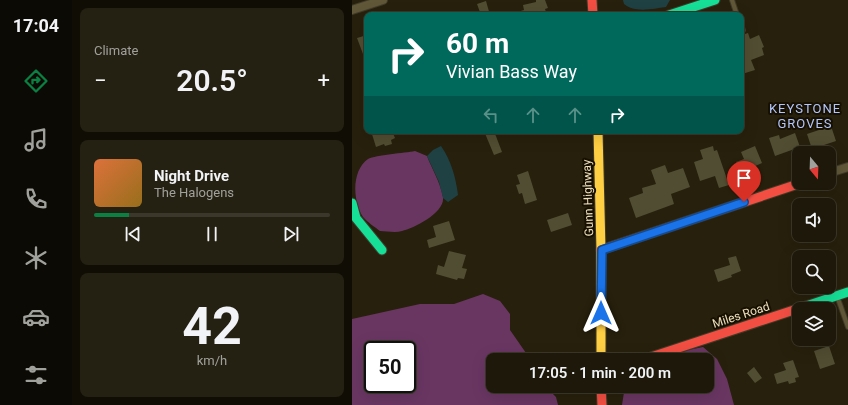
<!DOCTYPE html>
<html lang="en">
<head>
<meta charset="utf-8">
<style>
  body { margin:0; font-family:Roboto,sans-serif; background:#252112; color:#f1f3f6; height:100vh; display:flex; flex-direction:column; font-size:15px; white-space:nowrap }
  * { box-sizing:border-box; margin:0 }
  p { font-size:13px; color:#a0a09c }
  .icon { flex:none; width:22px; height:22px; fill:none; stroke:currentColor; stroke-width:2; stroke-linecap:round; stroke-linejoin:round }
  .map { position:relative; flex:1; overflow:hidden }
  .panel { display:flex; flex-direction:column; gap:8px; padding:8px; background:#100d05; width:280px }
  .panel>* { flex:none }
  .top-card { position:absolute; left:12px; top:12px; width:380px; height:122px; border-radius:8px; box-shadow:0 4px 16px #0002,0 0 0 1px #3b372a; background:#00695c; color:#fff; overflow:hidden }
  .needle { width:26px; rotate:161deg }
  .controls { position:absolute; left:440px; top:146px; display:grid; gap:8px }
  .controls a { display:grid; place-items:center; width:44px; height:44px; border-radius:8px; background:#1d1809; box-shadow:0 4px 16px #0002,0 0 0 1px #3b372a; font-size:20px }
  .speed { position:absolute; left:12px; top:341px; display:flex; gap:8px; font-size:20px; font-weight:700; text-align:center }
  .speed>* { display:grid; place-content:center; width:52px; height:52px; border-radius:50%; background:#1d1809; box-shadow:0 4px 16px #0002,0 0 0 1px #3b372a; line-height:1 }
  .speed .limit { border:2px solid #111; border-radius:6px; background:#fff; color:#111 }
  .pin { position:absolute; display:grid; place-items:center; width:34px; height:34px; color:#fff; margin:-41px -17px; border-radius:50% 50% 50% 0; rotate:-45deg; box-shadow:0 0 4px #0007 }
  .pin .icon { rotate:45deg }
  .me { position:absolute; width:44px; margin:-22px; rotate:0deg; stroke-linejoin:round; filter:drop-shadow(0 0 3px #0008) }
  .turn { display:flex; align-items:center; gap:14px; height:84px; padding:0 16px; font-size:18px }
  .turn .icon { width:52px; height:52px; stroke-width:2.5 }
  .turn b { display:block; font-size:28px; line-height:34px }
  .lanes { display:flex; align-items:center; height:38px; padding:0 16px; background:#0003; justify-content:center; gap:20px; direction:ltr }
  .lanes .off { opacity:.35 }
  .big { font-size:30px; font-weight:600; line-height:1.1 }
  .panel .card { flex:1; display:flex; flex-direction:column; justify-content:center; gap:6px; min-width:0; padding:0 14px; border-radius:8px; background:#252112 }
  .panel .dial { align-items:center; gap:0 }
  .dial b { font-size:52px; line-height:1 }
  .song { display:flex; align-items:center; gap:12px }
  .cover { width:48px; height:48px; border-radius:6px; background:linear-gradient(135deg,hsl(20 70% 55%),hsl(40 70% 35%)) }
  .played { height:4px; border-radius:2px; background:linear-gradient(90deg,#0b8043 15%,#3b372a 15%) }
  .keys { display:flex; justify-content:space-around; direction:ltr }
  .heat { display:flex; justify-content:space-between; align-items:center; font-size:22px; direction:ltr }
  .trip { position:absolute; left:134px; top:353px; width:228px; height:40px; border-radius:8px; background:#1d1809; box-shadow:0 4px 16px #0002,0 0 0 1px #3b372a; font-weight:600; line-height:40px; text-align:center }
  main { display:flex; flex:1; min-height:0 }
  .menu { display:flex; flex-direction:column; width:72px; justify-content:space-around; align-items:center; background:#0c0a04; color:#a0a09c }
  .menu .icon { width:28px; height:28px }
  .menu .on { color:#0b8043 }
  .menu b { font-size:18px; color:#f1f3f6 }
  .map>svg:first-child { display:block }
</style>
</head>
<body>
<main>
<nav class="menu">
<b>17:04</b>
<svg class="icon on" aria-label="directions" viewBox="0 0 24 24"><path d="M12 3l9 9-9 9-9-9zM9 14v-3h6M13 9l2 2-2 2"/></svg>
<svg class="icon" aria-label="music" viewBox="0 0 24 24"><path d="M9 18V5l10-2v13"/><circle cx="6" cy="18" r="3"/><circle cx="16" cy="16" r="3"/></svg>
<svg class="icon" aria-label="phone" viewBox="0 0 24 24"><path d="M5 4h4l2 5-3 2q2 4 5 5l2-3 5 2v4C11 20 4 13 5 4z"/></svg>
<svg class="icon" aria-label="climate" viewBox="0 0 24 24"><path d="M12 3v18M4 7l16 10M4 17L20 7"/></svg>
<svg class="icon" aria-label="car" viewBox="0 0 24 24"><path d="M5 17H2v-5l4-1 3-4h7l3 4 3 1v5h-3M9 17h6M6 11h13"/><circle cx="7" cy="17" r="2"/><circle cx="17" cy="17" r="2"/></svg>
<svg class="icon" aria-label="filters" viewBox="0 0 24 24"><path d="M4 7h16M4 17h16"/><circle cx="9" cy="7" r="2"/><circle cx="15" cy="17" r="2"/></svg>
</nav>
<section class="panel">
<div class="card"><p>Climate</p>
<div class="heat"><a>−</a><b class="big">20.5°</b><a>+</a></div>
</div>
<div class="card">
<div class="song"><i class="cover"></i><div><b>Night Drive</b><p>The Halogens</p></div></div>
<div class="played"></div>
<div class="keys"><svg class="icon" aria-label="previous" viewBox="0 0 24 24"><path d="M18 5L8 12l10 7zM5 5v14"/></svg><svg class="icon" aria-label="pause" viewBox="0 0 24 24"><path d="M8 5v14M16 5v14"/></svg><svg class="icon" aria-label="next" viewBox="0 0 24 24"><path d="M6 5l10 7-10 7zM19 5v14"/></svg></div>
</div>
<div class="card dial"><b>42</b><p>km/h</p></div>
</section>
<div class="map">
<svg width="496" height="405" viewBox="0 0 496 405">
  <rect width="100%" height="100%" fill="#27200c"/>
  <path fill="#693662" fill-rule="evenodd" d="M63,151L75,156C80,169 88,182 91,197C93,213 62,228 50,231C43,233 35,231 28,231C23,227 15,222 11,217C0,200 0,170 16,159C24,155 53,153 63,151Z
    M131,294L148,301L158,314V330L174,353L177,360H141V386H193L204,397L206,405H0V319L68,304H102ZM21,350H55V384H21Z
    M351,347L365,359L375,379L382,405H270L273,386H355V360H311L331,351Z"/>
  <path fill="#1f4144" d="M271,0H318L314,7C300,9 283,13 272,4Z
    M89,146C99,160 104,178 106,195L96,202L91,198L87,182L75,156L81,150Z"/>
  <path fill="#504d32" d="M184,0H193L196,8L193,9L195,15H162V13L172,10L171,5L184,2Z
    M134,1L138,15H129L125,4Z
    M396,33L398,39L407,35L412,47L410,48L412,55L399,60L403,70L390,74L389,70V43L393,42L390,35Z
    M15,35V62H14L5,38Z
    M479,126L484,141L460,149L455,134Z
    M19,131H40L43,138L39,140L40,144L33,146L32,144L24,147Z
    M132,131H142L150,152L142,155Z
    M443,133L448,147L423,156L417,138L427,135L428,139Z
    M361,146L362,151L365,150L377,185L367,188L363,176L348,181L342,162L351,159L348,150Z
    M403,146L410,163L388,173L384,162L392,159L389,152Z
    M313,165L316,173L331,168L338,187L319,194L322,204L284,218L277,198L291,193L290,188L304,184L299,170Z
    M176,171L185,200L173,204L170,193L167,194L164,185L168,184L165,175Z
    M216,213L220,225L199,232L195,220Z
    M97,221L103,240L77,248L75,240L84,237L81,226Z
    M97,251L114,255L110,268L115,269L112,279L106,278L105,280L84,274L86,265L92,267Z
    M384,256L389,271L379,275L380,277L366,282L362,270L378,265L376,258Z
    M477,346L483,364L468,369L462,351Z
    M441,360L447,377L443,378L444,382L437,384L436,381L425,384L422,374L434,370L431,363Z
    M402,367L410,378L403,383L395,373Z"/>
  <g fill="none" stroke-linecap="round" stroke-linejoin="round">
    <defs>
      <path id="lane" d="M380,0L385,15
        M389,25L391,30
        M485,296L496,327"/>
      <path id="street" d="M0,10L31,0
        M477,173L496,167"/>
      <path id="fast" d="M317,15L363,0
        M0,203L4,218L30,250
        M448,308L496,292"/>
      <path id="slow" d="M246,131L249,250V360"/>
      <path id="jam" d="M240,0L241,15
        M249,250L449,183
        M290,360L448,308
        M249,386L250,405"/>
    </defs>
    <use href="#lane" stroke="#403a29" stroke-width="6"/>
    <use href="#street" stroke="#403a29" stroke-width="10"/>
    <use href="#fast" stroke="#403a29" stroke-width="11"/>
    <use href="#slow" stroke="#403a29" stroke-width="11"/>
    <use href="#jam" stroke="#403a29" stroke-width="11"/>
    <use href="#lane" stroke="#605738" stroke-width="4"/>
    <use href="#street" stroke="#605738" stroke-width="8"/>
    <use href="#fast" stroke="#16e098" stroke-width="9"/>
    <use href="#slow" stroke="#ffcf43" stroke-width="9"/>
    <use href="#jam" stroke="#f24e42" stroke-width="9"/>
  </g>
  <g fill="none" stroke-linecap="round" stroke-linejoin="round">
    <defs>
      <path id="route" d="M249,313L250,250L392,202"/>
    </defs>
    <use href="#route" stroke="#114b97" stroke-width="10"/>
    <use href="#route" stroke="#1a73e8" stroke-width="7"/>
  </g>
  <g text-anchor="middle" stroke-width="4" stroke-linejoin="round" paint-order="stroke">
    <g font-size="12" fill="#eee0bd" stroke="#171000">
      <text transform="translate(236 198) rotate(-92)" y="4">Gunn Highway</text>
      <text transform="translate(389 315) rotate(-18)" y="4">Miles Road</text>
    </g>
    <g font-size="13" letter-spacing="1" fill="#b2c6fc" stroke="#171000">
      <text x="453" y="113">KEYSTONE<tspan x="453" dy="15">GROVES</tspan></text>
    </g>
  </g>
</svg>
<div class="controls">
<a><svg class="needle" viewBox="-14 -14 28 28"><path d="M0-13l5 13h-10z" fill="#e53935"/><path d="M0 13l5-13h-10z" fill="#a0a09c"/></svg></a>
<a><svg class="icon" aria-label="sound" viewBox="0 0 24 24"><path d="M4 9h4l5-4v14l-5-4H4zM17 9q2 3 0 6"/></svg></a>
<a><svg class="icon" aria-label="search" viewBox="0 0 24 24"><circle cx="10" cy="10" r="6"/><path d="M15 15l6 6"/></svg></a>
<a><svg class="icon" aria-label="layers" viewBox="0 0 24 24"><path d="M12 4l9 5-9 5-9-5zM3 14l9 5 9-5"/></svg></a>
</div>
<div class="speed"><div class="limit">50</div></div>
<div class="pin" style="left:392px;top:202px;background:#d93025"><svg class="icon" aria-label="arrive" viewBox="0 0 24 24"><path d="M6 21V4h12l-3 4 3 4H6"/></svg></div>
<svg class="me" style="left:249px;top:313px" viewBox="-20 -20 40 40"><path d="M0-17L14 15 0 8-14 15z" fill="#1a73e8" stroke="#fff" stroke-width="4"/></svg>
<div class="trip">17:05 · 1 min · 200 m</div>
<div class="top-card">
<div class="turn"><svg class="icon" aria-label="right" viewBox="0 0 24 24"><path d="M7 20v-9h11M14 6l5 5-5 5"/></svg><div><b>60 m</b>Vivian Bass Way</div></div>
<div class="lanes"><svg class="icon off" aria-label="left" viewBox="0 0 24 24"><path d="M17 20v-9H6M10 6l-5 5 5 5"/></svg><svg class="icon off" aria-label="ahead" viewBox="0 0 24 24"><path d="M12 20V5M6 11l6-6 6 6"/></svg><svg class="icon off" aria-label="ahead" viewBox="0 0 24 24"><path d="M12 20V5M6 11l6-6 6 6"/></svg><svg class="icon" aria-label="right" viewBox="0 0 24 24"><path d="M7 20v-9h11M14 6l5 5-5 5"/></svg></div>
</div>
</div>
</main>
</body>
</html>
